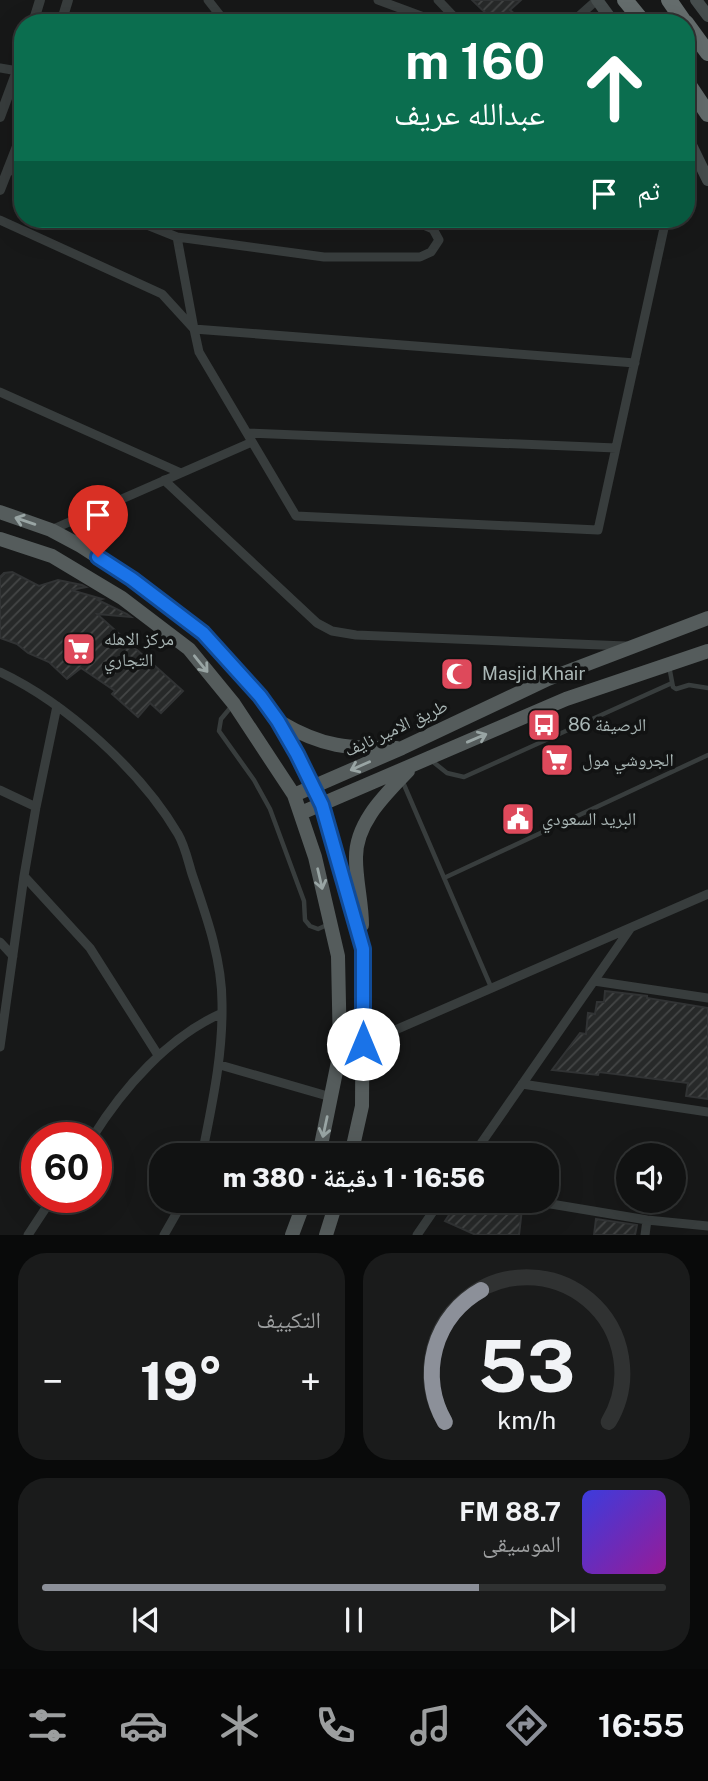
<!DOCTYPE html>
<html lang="ar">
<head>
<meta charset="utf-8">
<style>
  body { margin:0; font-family:"Public Sans","Noto Naskh Arabic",sans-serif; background:#1a1b1b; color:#f1f3f6; direction:rtl; height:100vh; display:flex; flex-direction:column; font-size:26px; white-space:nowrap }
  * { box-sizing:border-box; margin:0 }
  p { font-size:23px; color:#9c9e9f }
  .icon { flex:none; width:38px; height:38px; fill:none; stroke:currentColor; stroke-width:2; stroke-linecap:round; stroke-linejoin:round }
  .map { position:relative; height:1235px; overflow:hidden; direction:ltr }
  .drawer { display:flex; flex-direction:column; gap:18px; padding:18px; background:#090a0a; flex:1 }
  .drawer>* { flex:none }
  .guide { position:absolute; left:14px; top:14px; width:681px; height:214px; border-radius:28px; box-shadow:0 7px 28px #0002,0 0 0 2px #303232; direction:rtl; background:#0b6e4f; color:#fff; overflow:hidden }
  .controls { position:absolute; left:616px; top:1143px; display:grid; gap:14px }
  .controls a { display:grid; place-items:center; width:70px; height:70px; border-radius:50%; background:#111212; box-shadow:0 7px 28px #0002,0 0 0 2px #303232; font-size:35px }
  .speed { position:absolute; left:21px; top:1122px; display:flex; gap:14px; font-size:35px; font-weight:700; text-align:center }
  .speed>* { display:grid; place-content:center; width:91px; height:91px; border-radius:50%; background:#111212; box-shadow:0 7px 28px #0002,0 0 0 2px #303232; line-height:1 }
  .speed .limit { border:10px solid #d22; background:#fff; color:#111 }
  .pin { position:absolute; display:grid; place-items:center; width:60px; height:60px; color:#fff; margin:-72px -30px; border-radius:50% 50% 50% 0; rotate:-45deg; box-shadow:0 0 7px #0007 }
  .pin .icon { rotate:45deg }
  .me { position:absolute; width:77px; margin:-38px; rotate:0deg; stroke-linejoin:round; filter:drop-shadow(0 0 5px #0008) }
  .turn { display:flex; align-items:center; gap:24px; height:147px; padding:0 35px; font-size:32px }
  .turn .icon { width:91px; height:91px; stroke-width:2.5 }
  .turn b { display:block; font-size:49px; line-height:60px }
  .then { display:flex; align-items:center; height:66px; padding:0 35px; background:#0003; gap:14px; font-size:26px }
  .big { font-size:52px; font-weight:800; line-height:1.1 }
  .drawer .tile { flex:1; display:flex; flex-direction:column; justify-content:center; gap:10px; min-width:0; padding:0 24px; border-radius:28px; background:#1a1b1b }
  .drawer .dial { align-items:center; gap:0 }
  .dial svg { height:182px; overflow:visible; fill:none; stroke:#303232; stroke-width:7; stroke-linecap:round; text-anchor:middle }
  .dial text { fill:#f1f3f6; stroke:none }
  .song { display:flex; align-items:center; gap:21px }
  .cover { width:84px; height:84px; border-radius:10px; background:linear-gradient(135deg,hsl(240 70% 55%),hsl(300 70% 35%)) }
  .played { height:7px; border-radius:4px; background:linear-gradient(90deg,#8c9099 70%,#303232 70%) }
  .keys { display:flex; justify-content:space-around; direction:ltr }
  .heat { display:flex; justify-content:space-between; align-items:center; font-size:38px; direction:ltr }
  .drawer .tiles { flex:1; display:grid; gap:18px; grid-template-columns:1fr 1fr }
  .tile:last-child { grid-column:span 2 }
  .trip { position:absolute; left:149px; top:1143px; width:410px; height:70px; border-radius:28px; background:#111212; box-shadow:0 7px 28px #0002,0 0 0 2px #303232; font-weight:800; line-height:70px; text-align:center; direction:rtl }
  .menu { display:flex; height:112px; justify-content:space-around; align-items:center; background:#070707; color:#9c9e9f }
  .menu .icon { width:49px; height:49px }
  .menu .selected { color:#8c9099 }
  .menu b { font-size:32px; color:#f1f3f6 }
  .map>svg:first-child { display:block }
</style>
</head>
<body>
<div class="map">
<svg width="708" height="1235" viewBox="0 0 708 1235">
  <defs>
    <pattern id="building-hatch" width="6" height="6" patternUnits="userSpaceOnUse" patternTransform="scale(1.75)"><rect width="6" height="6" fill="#272929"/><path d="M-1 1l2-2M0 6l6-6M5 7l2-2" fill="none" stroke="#444646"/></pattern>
  </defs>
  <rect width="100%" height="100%" fill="#171818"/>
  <path fill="url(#building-hatch)" stroke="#313334" stroke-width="2" d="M472,0H521L510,10L526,23H496Z
    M12,572L39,586L58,580L82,585L86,587L71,590L102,599L98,600L127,614L131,617L97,614L183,691L161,713L150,703L138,717L112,694L115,691L81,668L67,679L49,662L28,653L17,644L0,638V577L4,573Z
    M605,991L647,996V998L708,1008V1099L686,1096L688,1083L599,1072L598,1075L552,1070L580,1033L586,1034L588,1013L595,1014L597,1002H604Z
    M459,1200H484L522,1209L519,1235H476L445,1221Z
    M596,1219L637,1225L635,1235H594Z"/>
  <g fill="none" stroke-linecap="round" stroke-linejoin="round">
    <path stroke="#383d3d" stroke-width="4.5" d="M669,666L673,687L676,689L689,685L708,688
      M231,707L221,719L219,731L254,780L270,809L304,901L305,920L310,926L318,929L327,925
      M432,761L447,773L464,777L672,683
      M402,780L491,987
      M444,878L708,755"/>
    <path stroke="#383d3d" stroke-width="9" d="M208,0L226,23
      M378,0L440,23
      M438,0L460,23
      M571,23L597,0
      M0,68L18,71
      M8,169L23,175
      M132,219L177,237L324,257H420L431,252L439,240L433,229L410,219
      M0,220L162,294L194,329L199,352L296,516L598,530L666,219
      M177,237L194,329L635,363
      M0,392L181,473
      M247,433L616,448
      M164,480L317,623L332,631L356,635L626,646
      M51,530L252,442
      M0,672C66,703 141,771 178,834C185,846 188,861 192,874C206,915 222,959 222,1003C223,1056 212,1104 202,1155
      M57,706L36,807L24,876L90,948L158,1055
      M0,790L36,807
      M0,942L13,956
      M594,981L708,998
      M363,1044L708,894
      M0,1047L24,876
      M220,1065L331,1097
      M522,1084L708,1112
      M92,1138C123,1088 168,1037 222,1013
      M473,1155L630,929
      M527,1200L647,1220L708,1226
      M28,1235L53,1197
      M164,1235L184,1200
      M417,1235L441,1200
      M645,1235L647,1220"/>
    <path stroke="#383d3d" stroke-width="10" d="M33,23L40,0
      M61,23L68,0
      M0,117L23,55
      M0,190L23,131"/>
    <path stroke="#464d4d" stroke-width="12" d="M597,0L614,23
      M696,0L708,16
      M686,135L708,180"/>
    <path stroke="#555c5c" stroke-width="14" d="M0,512L51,530L81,546L132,579L203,633L260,696L278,721L297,754L322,805L363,949L362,1106L351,1155
      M0,539L52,556L122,598L189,649L234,704L294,795L315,857L338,956L340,1052L319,1155
      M280,722C324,748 347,748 397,748
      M294,795L402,748L548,679L708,618
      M301,813L566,699L708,651
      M362,925C362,903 356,881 356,859C355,823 385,795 408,771
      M292,1235L305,1200
      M326,1235L337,1200"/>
    <path stroke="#656d6d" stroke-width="16" d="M625,0L644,23
      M669,0L685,23
      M686,23L708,53
      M686,81L708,114"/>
  </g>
  <defs><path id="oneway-shaft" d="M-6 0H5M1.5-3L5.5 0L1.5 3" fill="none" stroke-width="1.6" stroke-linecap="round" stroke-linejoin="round" transform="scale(1.75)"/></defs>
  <g stroke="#99a5a4">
    <use href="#oneway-shaft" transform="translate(25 521) rotate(-161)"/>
    <use href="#oneway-shaft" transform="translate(201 664) rotate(51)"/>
    <use href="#oneway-shaft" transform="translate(477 738) rotate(-23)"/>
    <use href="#oneway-shaft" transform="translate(360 766) rotate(156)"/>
    <use href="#oneway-shaft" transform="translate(320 879) rotate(77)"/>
    <use href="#oneway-shaft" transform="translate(325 1127) rotate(102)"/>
  </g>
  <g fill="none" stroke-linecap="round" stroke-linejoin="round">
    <defs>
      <path id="route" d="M98,557L132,579L203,633L260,696L278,721L297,754L322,805L363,949V1044"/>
    </defs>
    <use href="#route" stroke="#114b97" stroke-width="18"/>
    <use href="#route" stroke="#1a73e8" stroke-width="12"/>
  </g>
  <defs>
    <symbol id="supermarket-square" viewBox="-11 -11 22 22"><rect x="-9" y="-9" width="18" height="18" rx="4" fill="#de495b" stroke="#121313"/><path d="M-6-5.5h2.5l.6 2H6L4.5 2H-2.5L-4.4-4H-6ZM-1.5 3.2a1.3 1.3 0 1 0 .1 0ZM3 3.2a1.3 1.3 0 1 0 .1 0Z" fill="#fff"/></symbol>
    <symbol id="mosque-square" viewBox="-11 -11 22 22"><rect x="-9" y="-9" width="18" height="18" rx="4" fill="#de495b" stroke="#121313"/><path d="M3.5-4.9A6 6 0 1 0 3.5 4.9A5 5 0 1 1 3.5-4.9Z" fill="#fff"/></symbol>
    <symbol id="bus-square" viewBox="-11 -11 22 22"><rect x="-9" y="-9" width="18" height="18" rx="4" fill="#de495b" stroke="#121313"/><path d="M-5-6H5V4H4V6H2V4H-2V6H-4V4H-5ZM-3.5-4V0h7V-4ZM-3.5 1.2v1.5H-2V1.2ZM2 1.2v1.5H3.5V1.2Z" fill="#fff"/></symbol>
    <symbol id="civic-square" viewBox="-11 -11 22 22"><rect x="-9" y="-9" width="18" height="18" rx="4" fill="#de495b" stroke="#121313"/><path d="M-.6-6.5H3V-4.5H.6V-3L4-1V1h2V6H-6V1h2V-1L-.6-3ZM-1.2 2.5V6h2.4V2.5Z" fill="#fff"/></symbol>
  </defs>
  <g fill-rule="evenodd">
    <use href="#supermarket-square" x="60" y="630" width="38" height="38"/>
    <use href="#mosque-square" x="438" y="655" width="38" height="38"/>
    <use href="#bus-square" x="525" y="706" width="38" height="38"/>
    <use href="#supermarket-square" x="538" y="741" width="38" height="38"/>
    <use href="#civic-square" x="499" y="800" width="38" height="38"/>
  </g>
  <g text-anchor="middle" stroke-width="7" stroke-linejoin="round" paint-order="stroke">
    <g font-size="18" fill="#aab7b6" stroke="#121313" text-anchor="start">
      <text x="104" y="645">مركز الاهله<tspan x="104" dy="21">التجاري</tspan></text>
      <text x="482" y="680">Masjid Khair</text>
      <text x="568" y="731">الرصيفة 86</text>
      <text x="582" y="766">الجروشي مول</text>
      <text x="542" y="825">البريد السعودي</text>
    </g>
    <g font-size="18" fill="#aab7b6" stroke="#121313">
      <text transform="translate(396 728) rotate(-25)" y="6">طريق الامير نايف</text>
    </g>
  </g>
</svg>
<div class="controls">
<a><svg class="icon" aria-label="sound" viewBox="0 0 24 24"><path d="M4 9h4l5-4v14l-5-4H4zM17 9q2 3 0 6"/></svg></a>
</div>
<div class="speed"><div class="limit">60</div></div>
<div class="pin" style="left:98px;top:557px;background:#d93025"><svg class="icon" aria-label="arrive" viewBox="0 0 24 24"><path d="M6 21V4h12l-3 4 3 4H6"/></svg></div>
<svg class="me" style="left:363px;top:1044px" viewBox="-20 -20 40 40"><circle r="19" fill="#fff"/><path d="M0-13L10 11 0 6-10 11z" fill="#1a73e8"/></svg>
<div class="trip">16:56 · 1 دقيقة · 380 m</div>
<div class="guide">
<div class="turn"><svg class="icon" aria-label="ahead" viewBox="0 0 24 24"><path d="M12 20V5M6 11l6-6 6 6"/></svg><div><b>160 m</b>عبدالله عريف</div></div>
<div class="then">ثم<svg class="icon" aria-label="arrive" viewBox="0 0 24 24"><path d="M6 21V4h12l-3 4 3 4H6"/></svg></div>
</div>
</div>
<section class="drawer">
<div class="tiles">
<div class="tile dial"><svg viewBox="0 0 100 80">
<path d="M14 69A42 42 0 1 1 86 69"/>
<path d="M14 69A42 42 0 0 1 30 11" stroke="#8c9099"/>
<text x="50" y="56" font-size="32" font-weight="700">53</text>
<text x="50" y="72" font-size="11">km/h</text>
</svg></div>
<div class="tile"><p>التكييف</p>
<div class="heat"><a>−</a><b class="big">19°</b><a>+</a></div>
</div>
<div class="tile">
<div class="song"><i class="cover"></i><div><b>88.7 FM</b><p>الموسيقى</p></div></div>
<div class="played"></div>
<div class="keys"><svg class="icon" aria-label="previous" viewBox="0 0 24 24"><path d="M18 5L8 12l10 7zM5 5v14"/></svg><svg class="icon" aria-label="pause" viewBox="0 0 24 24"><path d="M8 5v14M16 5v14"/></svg><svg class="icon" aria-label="next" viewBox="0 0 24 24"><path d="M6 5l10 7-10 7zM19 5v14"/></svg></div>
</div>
</div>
</section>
<nav class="menu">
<b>16:55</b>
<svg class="icon selected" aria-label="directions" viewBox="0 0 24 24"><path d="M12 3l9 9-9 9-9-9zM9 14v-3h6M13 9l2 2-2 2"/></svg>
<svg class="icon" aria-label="music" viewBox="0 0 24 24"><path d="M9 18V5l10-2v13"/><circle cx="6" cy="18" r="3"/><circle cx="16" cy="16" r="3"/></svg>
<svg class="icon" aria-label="phone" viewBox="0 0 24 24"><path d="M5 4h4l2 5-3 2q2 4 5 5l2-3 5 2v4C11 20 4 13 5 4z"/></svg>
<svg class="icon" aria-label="climate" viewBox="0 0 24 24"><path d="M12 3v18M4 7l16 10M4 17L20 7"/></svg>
<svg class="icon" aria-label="car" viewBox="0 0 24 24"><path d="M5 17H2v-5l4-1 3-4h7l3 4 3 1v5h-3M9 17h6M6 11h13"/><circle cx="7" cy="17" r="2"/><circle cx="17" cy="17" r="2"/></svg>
<svg class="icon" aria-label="filters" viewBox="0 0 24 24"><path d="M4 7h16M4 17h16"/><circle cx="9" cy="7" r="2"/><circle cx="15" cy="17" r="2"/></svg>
</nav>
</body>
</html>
